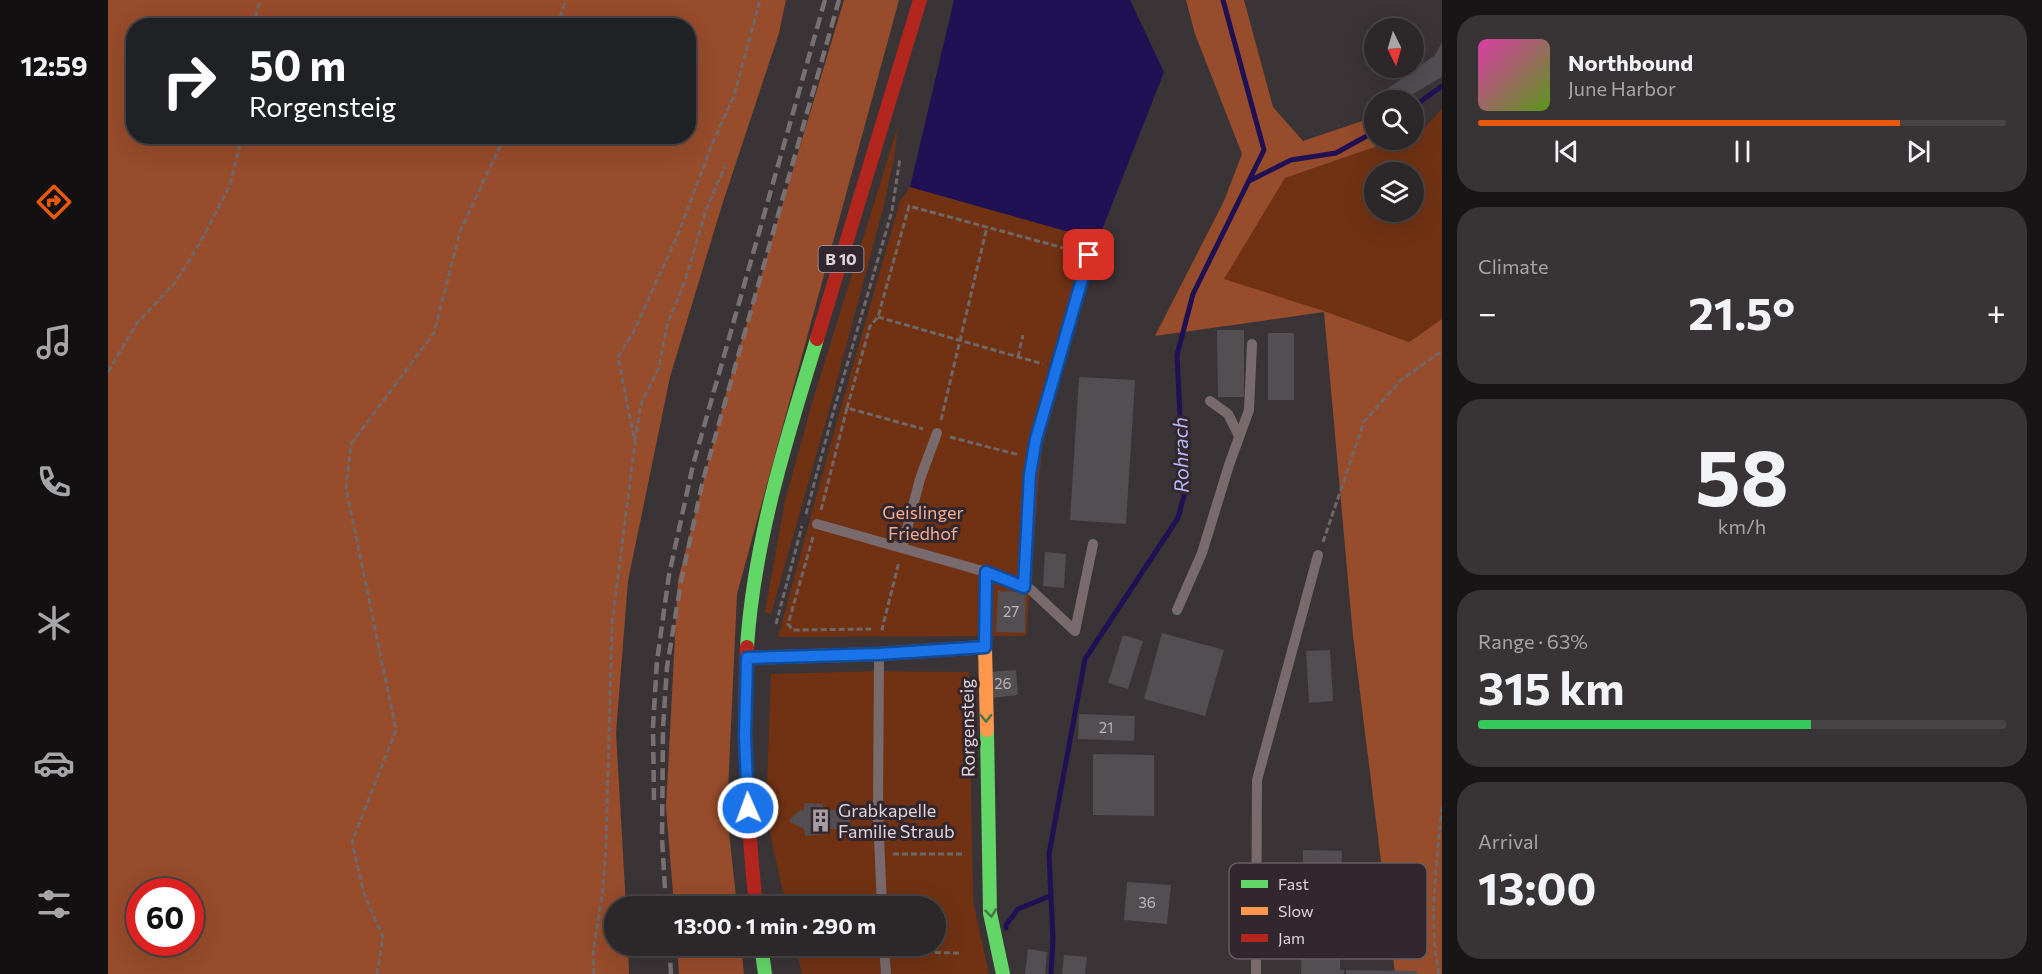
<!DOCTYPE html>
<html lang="en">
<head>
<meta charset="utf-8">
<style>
  body { margin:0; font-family:Commissioner,sans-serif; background:#383335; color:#f1f3f6; height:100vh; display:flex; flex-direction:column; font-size:22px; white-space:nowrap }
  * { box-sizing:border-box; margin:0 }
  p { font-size:20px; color:#a6a5a8 }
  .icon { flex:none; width:33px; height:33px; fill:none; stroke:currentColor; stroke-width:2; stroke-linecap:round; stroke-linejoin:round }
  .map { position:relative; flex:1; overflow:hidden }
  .details { display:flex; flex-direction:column; gap:15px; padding:15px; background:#181517; width:600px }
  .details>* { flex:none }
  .top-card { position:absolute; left:18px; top:18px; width:570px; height:126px; border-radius:24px; box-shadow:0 6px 24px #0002,0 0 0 2px #484446; background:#202124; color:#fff; overflow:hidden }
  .needle { width:39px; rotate:175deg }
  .fabs { position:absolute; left:1256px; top:18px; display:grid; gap:12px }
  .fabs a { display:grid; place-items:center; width:60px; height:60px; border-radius:50%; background:#2c2729; box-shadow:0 6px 24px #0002,0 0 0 2px #484446; font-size:30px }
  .speed { position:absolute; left:18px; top:878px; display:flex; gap:12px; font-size:30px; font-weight:700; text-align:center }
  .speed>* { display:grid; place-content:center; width:78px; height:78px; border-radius:50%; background:#2c2729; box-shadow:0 6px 24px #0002,0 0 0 2px #484446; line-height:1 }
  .speed .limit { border:9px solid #d22; background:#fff; color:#111 }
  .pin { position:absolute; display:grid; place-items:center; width:51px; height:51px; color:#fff; margin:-26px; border-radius:12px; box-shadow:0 3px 9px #0006 }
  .me { position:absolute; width:66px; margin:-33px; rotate:358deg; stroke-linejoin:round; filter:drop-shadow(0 0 4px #0008) }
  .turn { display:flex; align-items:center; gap:21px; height:126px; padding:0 24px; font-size:27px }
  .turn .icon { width:78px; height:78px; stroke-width:2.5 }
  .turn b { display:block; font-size:42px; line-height:51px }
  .big { font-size:45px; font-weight:700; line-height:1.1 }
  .details .card { flex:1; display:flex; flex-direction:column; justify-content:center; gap:9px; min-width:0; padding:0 21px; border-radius:24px; background:#383335 }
  .details .dial { align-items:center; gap:0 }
  .dial b { font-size:78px; line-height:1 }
  .song { display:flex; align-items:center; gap:18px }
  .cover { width:72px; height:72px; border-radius:9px; background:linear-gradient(135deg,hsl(320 70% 55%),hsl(90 70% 35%)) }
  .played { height:6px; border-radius:3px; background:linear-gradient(90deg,#ea580c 80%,#484446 80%) }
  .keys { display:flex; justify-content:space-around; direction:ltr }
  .heat { display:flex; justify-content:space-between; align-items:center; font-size:33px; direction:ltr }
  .charge { height:9px; border-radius:4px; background:linear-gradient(90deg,#34c759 63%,#484446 0) }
  .trip { position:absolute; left:496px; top:896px; width:342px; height:60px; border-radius:30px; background:#2c2729; box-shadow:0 6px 24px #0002,0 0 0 2px #484446; font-weight:700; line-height:60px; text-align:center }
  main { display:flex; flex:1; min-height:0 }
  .tab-bar { display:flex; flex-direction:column; width:108px; justify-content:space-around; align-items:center; background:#121010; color:#a6a5a8 }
  .tab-bar .icon { width:42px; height:42px }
  .tab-bar .active { color:#ea580c }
  .tab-bar b { font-size:27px; color:#f1f3f6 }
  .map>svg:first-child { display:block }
</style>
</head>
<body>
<main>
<nav class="tab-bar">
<b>12:59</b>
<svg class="icon active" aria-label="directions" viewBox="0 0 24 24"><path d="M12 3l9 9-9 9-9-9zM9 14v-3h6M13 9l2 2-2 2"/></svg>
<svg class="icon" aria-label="music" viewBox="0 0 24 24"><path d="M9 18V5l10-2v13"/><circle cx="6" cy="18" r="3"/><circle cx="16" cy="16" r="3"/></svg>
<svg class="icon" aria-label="phone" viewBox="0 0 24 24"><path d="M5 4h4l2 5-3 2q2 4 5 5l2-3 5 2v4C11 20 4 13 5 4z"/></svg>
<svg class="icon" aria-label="climate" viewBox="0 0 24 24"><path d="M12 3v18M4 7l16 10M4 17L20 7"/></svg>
<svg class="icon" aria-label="car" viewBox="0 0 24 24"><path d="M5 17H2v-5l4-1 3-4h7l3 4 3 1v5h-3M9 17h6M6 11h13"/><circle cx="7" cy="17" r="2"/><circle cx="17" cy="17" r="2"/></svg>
<svg class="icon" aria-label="filters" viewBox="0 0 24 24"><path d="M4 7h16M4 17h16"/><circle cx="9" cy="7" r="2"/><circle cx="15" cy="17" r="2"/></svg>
</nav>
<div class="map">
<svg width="1334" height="974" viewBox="0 0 1334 974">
  <rect width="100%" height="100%" fill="#3a3437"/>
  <path fill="#703213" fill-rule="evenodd" d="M1334,109V319L1301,342L1216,311L1115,279L1177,178L1287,140H1305V133L1315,129ZM1266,172H1305V212H1266Z
    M790,126L786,158L775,209L721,410L663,614L657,612L677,501L704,403Z
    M802,187L990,240L934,448L918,636L670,637L723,442L792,201Z
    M769,671L861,672L865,901L881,974H694L687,945H828V906H678L658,815L663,674Z"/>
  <path fill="#974c2b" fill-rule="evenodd" d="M0,0H678L671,33L614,205L562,377L520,581L508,733L518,906H507V945H520L521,974H0ZM26,26H580V136H26ZM32,891H82V942H32Z
    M736,0H791L629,594L619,814L629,906H566L558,807L570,580L620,386Z
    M1078,0H1136L1165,107L1195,141L1266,117V140H1287L1177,178L1116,279L1216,311L1301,342L1334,319V974H1287L1245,636L1216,312L1047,336L1116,201L1134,154L1087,34Z
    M569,945H633L636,974H571Z"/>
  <path fill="#201155" d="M846,0H1022L1056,72L990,240L802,187Z"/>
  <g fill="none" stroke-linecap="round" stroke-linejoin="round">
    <path stroke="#201155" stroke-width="5" d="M1305,107L1334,86
      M1141,181L1183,160L1228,153L1266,132
      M898,928V925L910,909L942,896
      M943,974L945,939L941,854L977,659L1070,518L1076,496L1069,355L1085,294L1156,150L1115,0"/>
  </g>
  <path fill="#524e51" d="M1334,42V76L1332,78L1295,100H1280L1275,92L1327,55Z
    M1109,330H1136V397H1110Z
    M1160,333H1186V400H1160Z
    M971,377L1027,380L1018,524L962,520Z
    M937,552L958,554L956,588L935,586Z
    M890,591L918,592L917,633L888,632Z
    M1054,633L1116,650L1097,716L1036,699Z
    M1015,635L1035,641L1020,689L1000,683Z
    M1222,650L1225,701L1201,703L1198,651Z
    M908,670L910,695L883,698L880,672Z
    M971,714L1027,716L1026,741L970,739Z
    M985,754L1046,755V816L985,815Z
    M696,803L715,804V811L736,809L741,812L742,825L738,829H716V834L697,836L696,829L682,822L681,820L691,811L696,810Z
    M1195,850L1234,851L1232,970H1236V974H1193Z
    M1019,882L1063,885L1059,924L1016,920Z
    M920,949L939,952L937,974H917Z
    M956,955L979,957L977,974H954Z
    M1238,970L1309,971V974H1238Z"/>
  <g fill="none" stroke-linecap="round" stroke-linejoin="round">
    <path stroke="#706768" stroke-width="3" stroke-dasharray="6 3" stroke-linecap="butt" d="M145,26L152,0
      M449,26L458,0
      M770,317L935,364
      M910,357L915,335
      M0,372L29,323L67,283L92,243L122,185L134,136
      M739,408L762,326L770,317L801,206L967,251
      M833,420L879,227
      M842,437L911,455
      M527,441L533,404L551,367L559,325L577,281L598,210L617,166
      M713,510L739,408L815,429
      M698,514L725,413L784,211L792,158
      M705,537L680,624L685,630L763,629
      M1215,542L1256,422L1293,380L1334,351
      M668,624L694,526
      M776,629H774L791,562
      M785,854H854
      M791,952L852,953
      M708,954L763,952
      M269,974L275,937L256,894L244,842L288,730L238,488L243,444L326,333L352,231L397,136
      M486,974L485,954L495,889L498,846L504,623L527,443L510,357L525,333L571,232L604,144L626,96L652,0
      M1331,974C1320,922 1329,859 1334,807"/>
    <path stroke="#796b6d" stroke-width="10" d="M1102,401L1120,414L1131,436
      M709,524L871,570L922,589L967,631L985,544
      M794,548L812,479L829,433
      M916,587L922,474L928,439L981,255
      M1069,610L1094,553L1121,465L1141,410L1144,344
      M877,646L878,572
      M771,654L770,815L774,906
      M776,945L778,974
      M1148,974L1149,780L1210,555"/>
    <path stroke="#63d668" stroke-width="14" d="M639,647C646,541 678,440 709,339
      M879,730L882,913L895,974
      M653,945L657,974"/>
    <path stroke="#ff974d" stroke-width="14" d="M639,658L771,654L877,647L879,730"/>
    <path stroke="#b3261e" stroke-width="14" d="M709,339L812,0
      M639,647C634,734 639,820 648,906"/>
    <path stroke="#7a7072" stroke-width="4.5" stroke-dasharray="12 6" stroke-linecap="butt" d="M546,800L545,726L549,661L561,575L585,465L717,0
      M558,906L554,838L555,728L559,667L573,582L595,480L731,0
      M561,945L563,974"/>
  </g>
  <defs><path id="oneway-chevron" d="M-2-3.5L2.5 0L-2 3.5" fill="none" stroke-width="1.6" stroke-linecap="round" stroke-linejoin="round" transform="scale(1.5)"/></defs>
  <g stroke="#487648">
    <use href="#oneway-chevron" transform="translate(878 718) rotate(89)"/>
    <use href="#oneway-chevron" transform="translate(883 913) rotate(83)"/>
  </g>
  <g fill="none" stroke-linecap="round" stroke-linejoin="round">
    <defs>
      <path id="route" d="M640,808L637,736L639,658L771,654L877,647L878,572L916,587L922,474L928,439L981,255"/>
    </defs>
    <use href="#route" stroke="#114b97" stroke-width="15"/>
    <use href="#route" stroke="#1a73e8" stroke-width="10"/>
  </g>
  <defs>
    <symbol id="building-bare" viewBox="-9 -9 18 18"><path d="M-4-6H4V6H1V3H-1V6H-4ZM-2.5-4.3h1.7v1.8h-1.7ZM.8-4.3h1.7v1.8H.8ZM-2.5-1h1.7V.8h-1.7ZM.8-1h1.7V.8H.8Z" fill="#a59da1" stroke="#32272e" stroke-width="2.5" paint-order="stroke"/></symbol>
  </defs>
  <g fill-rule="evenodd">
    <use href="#building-bare" x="696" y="804" width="33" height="33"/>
  </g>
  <g text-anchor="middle" stroke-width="6" stroke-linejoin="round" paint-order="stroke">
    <g font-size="15" fill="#bbb4b8">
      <text x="903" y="617">27</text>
      <text x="895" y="689">26</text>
      <text x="998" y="733">21</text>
      <text x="1039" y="908">36</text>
    </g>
    <rect fill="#32272e" stroke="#aaa2a6" stroke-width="1.5" x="710.5" y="246" width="45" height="26" rx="4.5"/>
    <g font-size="16" font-weight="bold" fill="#ded6da">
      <text x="733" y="265">B 10</text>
    </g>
    <g font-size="18" fill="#f3ad90" stroke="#32272e">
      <text x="815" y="519">Geislinger<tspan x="815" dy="21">Friedhof</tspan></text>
    </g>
    <g font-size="18" fill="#ded6da" stroke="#32272e">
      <text transform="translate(860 728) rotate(-91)" y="6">Rorgensteig</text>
    </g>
    <g font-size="18" fill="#ded6da" stroke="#32272e" text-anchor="start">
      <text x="730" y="817">Grabkapelle<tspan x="730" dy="21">Familie Straub</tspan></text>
    </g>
    <g font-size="20" font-style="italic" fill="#b7bafb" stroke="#32272e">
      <text transform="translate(1073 455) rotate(-91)" y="7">Rohrach</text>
    </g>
  </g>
  <rect x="1121" y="863" width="198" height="96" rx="9" fill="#32272e" stroke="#665c62" stroke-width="1.5"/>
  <rect x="1133" y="880" width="27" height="8" fill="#63d668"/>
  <rect x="1133" y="907" width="27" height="8" fill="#ff974d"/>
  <rect x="1133" y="934" width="27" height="8" fill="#b3261e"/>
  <g font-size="16" fill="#ded6da">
    <text x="1170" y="890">Fast</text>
    <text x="1170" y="917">Slow</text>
    <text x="1170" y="944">Jam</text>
  </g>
</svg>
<div class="fabs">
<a><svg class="needle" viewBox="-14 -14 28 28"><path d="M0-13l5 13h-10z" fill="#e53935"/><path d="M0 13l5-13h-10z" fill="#a6a5a8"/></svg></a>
<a><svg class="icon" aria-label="search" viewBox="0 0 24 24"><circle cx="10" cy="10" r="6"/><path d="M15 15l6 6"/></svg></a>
<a><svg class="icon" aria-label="layers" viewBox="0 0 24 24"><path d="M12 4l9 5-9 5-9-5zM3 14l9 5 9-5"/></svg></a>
</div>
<div class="speed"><div class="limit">60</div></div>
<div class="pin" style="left:981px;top:255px;background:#d93025"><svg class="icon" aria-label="arrive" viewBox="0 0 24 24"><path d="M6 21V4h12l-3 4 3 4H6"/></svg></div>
<svg class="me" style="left:640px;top:808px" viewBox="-20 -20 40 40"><circle r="17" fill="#1a73e8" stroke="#fff" stroke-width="3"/><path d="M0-11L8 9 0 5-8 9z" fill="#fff"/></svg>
<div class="trip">13:00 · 1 min · 290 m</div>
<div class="top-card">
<div class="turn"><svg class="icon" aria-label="right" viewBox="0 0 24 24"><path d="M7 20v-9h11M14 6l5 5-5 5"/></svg><div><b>50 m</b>Rorgensteig</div></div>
</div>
</div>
<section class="details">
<div class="card">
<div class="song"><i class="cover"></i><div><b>Northbound</b><p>June Harbor</p></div></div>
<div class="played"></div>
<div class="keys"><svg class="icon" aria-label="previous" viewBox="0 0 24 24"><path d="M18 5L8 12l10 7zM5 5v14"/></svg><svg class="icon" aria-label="pause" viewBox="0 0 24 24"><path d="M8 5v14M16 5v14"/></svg><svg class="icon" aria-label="next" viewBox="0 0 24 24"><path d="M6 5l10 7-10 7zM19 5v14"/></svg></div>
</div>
<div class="card"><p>Climate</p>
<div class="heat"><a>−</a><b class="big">21.5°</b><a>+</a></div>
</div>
<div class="card dial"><b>58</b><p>km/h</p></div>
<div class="card"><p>Range · 63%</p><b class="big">315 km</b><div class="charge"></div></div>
<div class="card"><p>Arrival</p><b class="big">13:00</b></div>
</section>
</main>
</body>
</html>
